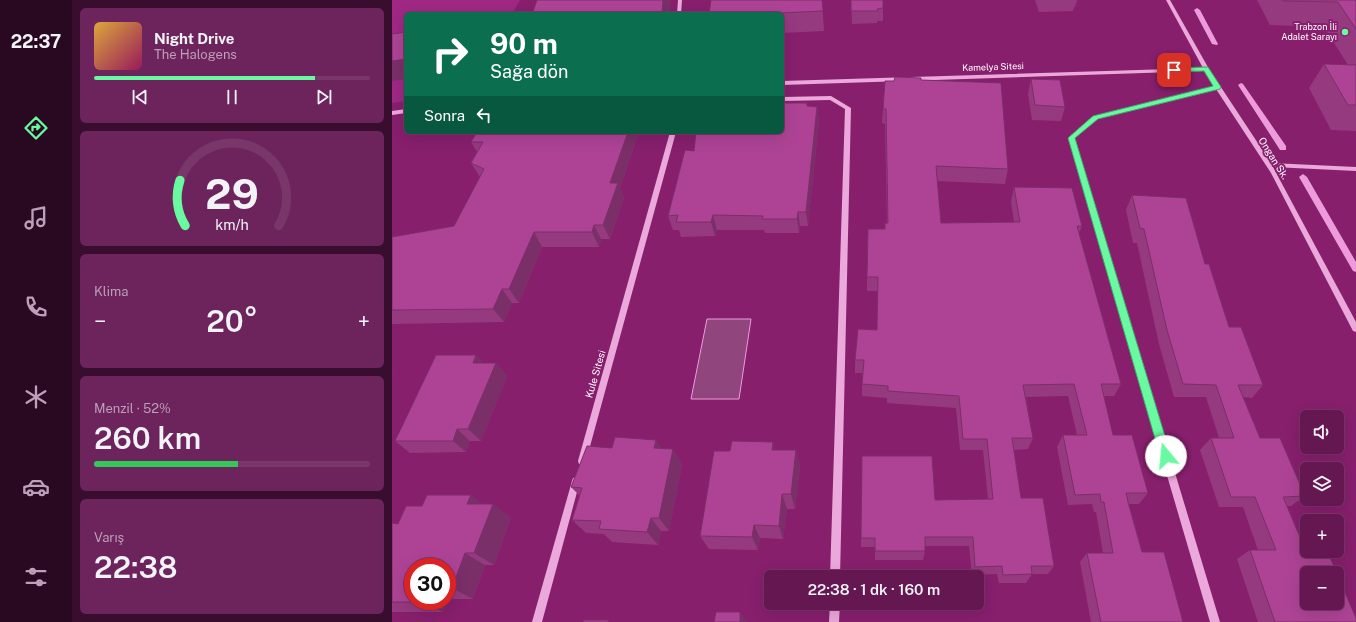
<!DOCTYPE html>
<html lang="tr">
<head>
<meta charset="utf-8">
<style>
  body { margin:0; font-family:"Public Sans",sans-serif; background:#6d245c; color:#f1f3f6; height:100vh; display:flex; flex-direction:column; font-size:15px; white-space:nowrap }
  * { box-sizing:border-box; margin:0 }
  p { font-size:13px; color:#bc9fb8 }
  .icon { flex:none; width:22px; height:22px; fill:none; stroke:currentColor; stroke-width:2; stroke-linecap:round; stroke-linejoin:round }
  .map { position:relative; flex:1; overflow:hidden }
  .panel { display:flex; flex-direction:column; gap:8px; padding:8px; background:#380d2d; width:320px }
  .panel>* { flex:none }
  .banner { position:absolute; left:12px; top:12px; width:380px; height:122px; border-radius:6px; box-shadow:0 4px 16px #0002,0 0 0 1px #793669; background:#0b6e4f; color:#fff; overflow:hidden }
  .tools { position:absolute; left:908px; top:410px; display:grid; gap:8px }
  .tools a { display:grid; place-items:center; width:44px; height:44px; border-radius:6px; background:#651752; box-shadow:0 4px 16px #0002,0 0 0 1px #793669; font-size:20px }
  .speed { position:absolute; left:12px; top:558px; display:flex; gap:8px; font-size:20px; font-weight:700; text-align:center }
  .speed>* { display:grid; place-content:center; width:52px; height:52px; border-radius:50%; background:#651752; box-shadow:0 4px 16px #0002,0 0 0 1px #793669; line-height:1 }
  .speed .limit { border:6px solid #d22; background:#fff; color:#111 }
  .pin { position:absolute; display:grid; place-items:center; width:34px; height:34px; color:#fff; margin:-17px; border-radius:8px; box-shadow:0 2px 6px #0006 }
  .me { position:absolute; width:44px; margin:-22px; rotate:343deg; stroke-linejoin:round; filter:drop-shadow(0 0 3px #0008) }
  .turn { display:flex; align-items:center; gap:14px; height:84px; padding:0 20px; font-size:18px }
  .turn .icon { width:52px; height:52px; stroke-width:2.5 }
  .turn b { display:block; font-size:28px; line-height:34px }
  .then { display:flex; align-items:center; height:38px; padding:0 20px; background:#0003; gap:8px; font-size:15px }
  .big { font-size:30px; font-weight:600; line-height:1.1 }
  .panel .card { flex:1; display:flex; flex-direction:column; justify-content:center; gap:6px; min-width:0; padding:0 14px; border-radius:6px; background:#6d245c }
  .panel .dial { align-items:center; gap:0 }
  .dial svg { height:104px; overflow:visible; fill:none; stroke:#793669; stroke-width:7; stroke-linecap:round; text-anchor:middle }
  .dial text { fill:#f1f3f6; stroke:none }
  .song { display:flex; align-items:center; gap:12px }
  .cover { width:48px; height:48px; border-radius:6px; background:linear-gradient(135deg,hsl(40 70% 55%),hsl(330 70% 35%)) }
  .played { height:4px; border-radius:2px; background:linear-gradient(90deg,#68f9a1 80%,#793669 80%) }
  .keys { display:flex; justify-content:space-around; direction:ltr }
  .heat { display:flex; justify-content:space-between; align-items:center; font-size:22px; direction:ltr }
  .charge { height:6px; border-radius:3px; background:linear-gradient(90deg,#34c759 52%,#793669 0) }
  .trip { position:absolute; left:372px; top:570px; width:220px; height:40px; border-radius:6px; background:#651752; box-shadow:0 4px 16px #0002,0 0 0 1px #793669; font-weight:600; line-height:40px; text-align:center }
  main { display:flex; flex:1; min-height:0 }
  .tab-bar { display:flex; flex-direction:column; width:72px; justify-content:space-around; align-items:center; background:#280921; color:#bc9fb8 }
  .tab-bar .icon { width:28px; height:28px }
  .tab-bar .on { color:#68f9a1 }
  .tab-bar b { font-size:18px; color:#f1f3f6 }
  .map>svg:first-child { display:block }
</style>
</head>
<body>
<main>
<nav class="tab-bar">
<b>22:37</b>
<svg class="icon on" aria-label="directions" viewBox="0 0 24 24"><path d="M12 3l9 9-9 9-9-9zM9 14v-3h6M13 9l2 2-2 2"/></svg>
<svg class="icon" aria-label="music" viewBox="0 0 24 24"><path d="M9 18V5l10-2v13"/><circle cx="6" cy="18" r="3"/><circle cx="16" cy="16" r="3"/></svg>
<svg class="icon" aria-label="phone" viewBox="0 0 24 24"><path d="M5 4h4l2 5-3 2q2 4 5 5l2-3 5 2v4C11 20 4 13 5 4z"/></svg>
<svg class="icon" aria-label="climate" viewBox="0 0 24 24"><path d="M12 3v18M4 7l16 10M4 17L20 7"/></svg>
<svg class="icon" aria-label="car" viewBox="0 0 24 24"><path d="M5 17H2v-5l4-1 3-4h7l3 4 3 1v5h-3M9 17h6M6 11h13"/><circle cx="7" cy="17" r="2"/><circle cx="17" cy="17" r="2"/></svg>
<svg class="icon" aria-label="filters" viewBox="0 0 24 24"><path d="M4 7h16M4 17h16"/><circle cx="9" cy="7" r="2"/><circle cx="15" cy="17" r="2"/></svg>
</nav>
<section class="panel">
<div class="card">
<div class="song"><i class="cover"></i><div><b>Night Drive</b><p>The Halogens</p></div></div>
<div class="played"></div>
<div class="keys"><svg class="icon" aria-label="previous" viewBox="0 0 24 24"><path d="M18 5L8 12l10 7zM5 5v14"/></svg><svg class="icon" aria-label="pause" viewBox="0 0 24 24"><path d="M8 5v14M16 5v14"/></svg><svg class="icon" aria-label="next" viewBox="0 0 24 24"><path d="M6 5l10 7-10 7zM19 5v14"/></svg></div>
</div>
<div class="card dial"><svg viewBox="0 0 100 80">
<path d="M14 69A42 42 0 1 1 86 69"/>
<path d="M14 69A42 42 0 0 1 10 34" stroke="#68f9a1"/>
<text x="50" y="56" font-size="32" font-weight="700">29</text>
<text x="50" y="72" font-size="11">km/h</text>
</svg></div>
<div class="card"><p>Klima</p>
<div class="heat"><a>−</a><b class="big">20°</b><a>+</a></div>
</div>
<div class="card"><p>Menzil · 52%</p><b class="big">260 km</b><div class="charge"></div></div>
<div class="card"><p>Varış</p><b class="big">22:38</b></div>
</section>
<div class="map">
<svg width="964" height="622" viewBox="0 0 964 622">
  <rect width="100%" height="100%" fill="#871f6d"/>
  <path fill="#a02884" d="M0,0H128L120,14H14V101L0,103Z"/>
  <path fill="#90457d" stroke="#ec9cdb" d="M315,319H359L347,399H299Z"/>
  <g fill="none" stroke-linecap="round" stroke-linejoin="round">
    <path fill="#ec9cdb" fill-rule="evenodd" d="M805,8L808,10L826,44L825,45L820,44L802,10Z
      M849,83L851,84L894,146V150H888L846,85Z
      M911,174L915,177L964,262V272L961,271L907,177Z"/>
    <path fill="#eba8db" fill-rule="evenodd" d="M286,0H290L289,14H285Z
      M774,0H778L817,69L879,163L964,167V171L881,167L964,322V332L961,331L879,173L824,89L705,118L682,138L828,622H818L676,138L701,116L823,86L812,71L390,85V81L811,68Z
      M439,96L459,108L448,577H438L453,109L438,100L390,101V97Z
      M14,109V113L0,115V111Z
      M278,132H284L194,461L193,464L190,465L187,464L186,461Z
      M184,477L187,478L188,481L150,622H140L180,481L181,478Z
      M438,603H448L447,622H437Z"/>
  </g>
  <path fill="#963a80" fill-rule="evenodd" d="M430,0L432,31L390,33V14H317Z
    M459,0L491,8V21H485V23L460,24Z
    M643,0H685L683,7H682L681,11L647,12Z
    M865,0H964V131L939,130L917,88L932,64L956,65L932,27L878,25Z
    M639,79L673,107L669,121L640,120L636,94Z
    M529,80L616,169L613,184L545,181L549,223L622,222L619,202L622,187L690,226L687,233L729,384L722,396H712L721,435L756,493L747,504H737L750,552L791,622H699L688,562L695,553H711L704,512H702L700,504L676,505L665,447L671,435H685L676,396L634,397L641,438L636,449L622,450L629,498L662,566L656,574H640L634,583H607L605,574L580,575L577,546H533V551L531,560H483V547H469V538L543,500L596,499L591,450H568L564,408L495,403V398L470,396V384L471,373H463V360L485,330L486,291H475V277L495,223L493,124L490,123L491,109L502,81Z
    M416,106L425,107L427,121L416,226H408L407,233H373L372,230H325L323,236L289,237L287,230H281L276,216L302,151Z
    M85,132H247L228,188L232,198L218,239H209L207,247H150L127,303H120L112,322L0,324V237L62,226L88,177L79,163L85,152L79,142Z
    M740,195L813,264L837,327L871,385L860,398L851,397L868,438L913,496L899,506H895L913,549L964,622H866L845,559L858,550H866L851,507H827L808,450L819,438H827L814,397H782L767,344L745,243H741L734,210Z
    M84,355L91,363H104L115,376L89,441H78L74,452L18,453L3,441Z
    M264,440L269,448L281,449L290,465L277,531H269L266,545L220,542L212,534L194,533L180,520L188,496L179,487L220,448Z
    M381,442L383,450H404L408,466L403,509H395L391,539L368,538L366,550L317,549L308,536L338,451Z
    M91,504H101L119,518L102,565H93L81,599H56L51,612H0V523L6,524L30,506ZM55,567V601H21Z"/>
  <path fill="#7a2f68" d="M271,0H279L278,14H270Z
    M14,59V79L0,81V61Z
    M425,107L427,121L416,226L414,212Z
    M236,132H247L228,188L232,198L218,239L211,225L218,183Z
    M406,212L408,226L407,233L405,219Z
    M321,215L325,230L323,236L319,222Z
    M202,225L209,239L207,247L200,232Z
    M142,232L150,247L127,303L117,289Z
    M110,289L120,303L112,322L101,309Z
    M84,355L96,368L81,363Z
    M104,363L115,376L89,441L76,429Z
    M0,366L1,367L0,374Z
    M65,429L78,441L74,452L61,441Z
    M264,440L274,456L262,448Z
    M381,442L386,457L380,450Z
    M281,449L290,465L277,531L267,518Z
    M404,450L408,466L403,509L399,494Z
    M390,494L395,509L391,539L387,526Z
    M79,495L97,509L75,504Z
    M101,504L119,518L102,565L82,553Z
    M259,518L269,531L266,545L255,532Z
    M362,525L368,538L366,550L360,537Z
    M73,553L93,565L81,599L60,588Z
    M55,598L56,599L51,612L28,602V601H55Z
    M348,612L355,622H348Z"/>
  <path fill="#ae4395" stroke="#7a2f68" d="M145,0H271L270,14H140Z
    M319,0H430L431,11L365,14H317Z
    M459,0H491V8L485,9L486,11H459Z
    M890,0H964V29L946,2L891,1Z
    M14,32V59L0,61V34Z
    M932,64L964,65V105H956Z
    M503,77L529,78V80L609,83L616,169L544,166L549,223L628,222L622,187L680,188L690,226H685L729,384H709L721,435H740L756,493H734L736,502L750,552H772L791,622H709L695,553H721L712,502H709L708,494L683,495L671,435H695L682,384L631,385L641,438H620L629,498H651L662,566H639L640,574L611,575L610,566L583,567L581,537H533V551H483V538H469L470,456H540L543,500L601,499L595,439H571L567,396L496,391V386L470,384L472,360H463L466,329L485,330L486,277H475L476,229H493V223H496L494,109H491L493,81H502Z
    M639,79L668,80L673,107L643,105Z
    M390,103H415V106L425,107L414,212H406L405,219H370L371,216L321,215L319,222H284L286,215L276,216L293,150L302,151L304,132H390Z
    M85,132H236L218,183H226L211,225H202L200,232H142L117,289H110L101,309L0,310V237L62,226L92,169L79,163L91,142H79Z
    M740,195L794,198L813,264H817L837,327H849L871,385H846L868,438H888L913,496L891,497L913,549H915V551H935L945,573H915V603H945V574L964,618V622H883L858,550H884L863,497H839L819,438H842L824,385L791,384L775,330L752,229L748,228Z
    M44,355H84L81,363H104L76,429H65L61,441H3Z
    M223,437L264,440L262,448L281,449L267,518H259L255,532L207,529L209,521L180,520L190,488L179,487L195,446L220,448Z
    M340,441L381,442L380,450H404L399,494H390L387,526L362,525L360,537L308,536L322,451H338Z
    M35,495H79L75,504H101L82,553H73L60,588H55V567H21V601H28V602H0V523L6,524L14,506H30Z
    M324,612H348V622H322Z
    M191,620H217L216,622H191Z"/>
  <path fill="#68f9a1" stroke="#44a269" d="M814,67H816L829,87L828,89L706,119L683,138L779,456L777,459L774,461L770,459L768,456L676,138L701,116L821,86L812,71L782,72L779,70L782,68Z"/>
  <circle fill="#68f9a1" stroke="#871f6d" stroke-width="1.5" cx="953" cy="32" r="4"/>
  <g text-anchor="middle" stroke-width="4" stroke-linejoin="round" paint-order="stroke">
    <g font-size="9" fill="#fff" stroke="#871f6d" text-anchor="end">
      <text x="945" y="30">Trabzon İli<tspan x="945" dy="10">Adalet Sarayı</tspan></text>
    </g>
    <g font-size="9" fill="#fff" stroke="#871f6d">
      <text transform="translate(601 67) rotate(-2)" y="3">Kamelya Sitesi</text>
    </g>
    <g font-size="10" fill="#fff" stroke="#871f6d">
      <text transform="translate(882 158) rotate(58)" y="4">Ongan Sk.</text>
      <text transform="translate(203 374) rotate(-74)" y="4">Kule Sitesi</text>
    </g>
  </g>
</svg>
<div class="tools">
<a><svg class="icon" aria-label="sound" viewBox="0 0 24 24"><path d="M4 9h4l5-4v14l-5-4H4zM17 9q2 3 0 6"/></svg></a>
<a><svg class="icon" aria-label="layers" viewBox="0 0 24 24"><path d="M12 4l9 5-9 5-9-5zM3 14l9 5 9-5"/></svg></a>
<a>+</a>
<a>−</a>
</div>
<div class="speed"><div class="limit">30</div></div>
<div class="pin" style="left:782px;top:70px;background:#d93025"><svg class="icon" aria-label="arrive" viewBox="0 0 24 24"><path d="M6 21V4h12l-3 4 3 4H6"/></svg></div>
<svg class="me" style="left:774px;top:456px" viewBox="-20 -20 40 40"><circle r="19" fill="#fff"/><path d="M0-13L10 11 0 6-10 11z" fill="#68f9a1"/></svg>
<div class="trip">22:38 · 1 dk · 160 m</div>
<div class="banner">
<div class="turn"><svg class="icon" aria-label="right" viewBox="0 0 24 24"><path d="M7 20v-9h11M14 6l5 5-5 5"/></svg><div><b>90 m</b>Sağa dön</div></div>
<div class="then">Sonra<svg class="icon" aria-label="left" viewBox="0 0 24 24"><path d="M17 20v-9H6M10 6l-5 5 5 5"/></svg></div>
</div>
</div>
</main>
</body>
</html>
